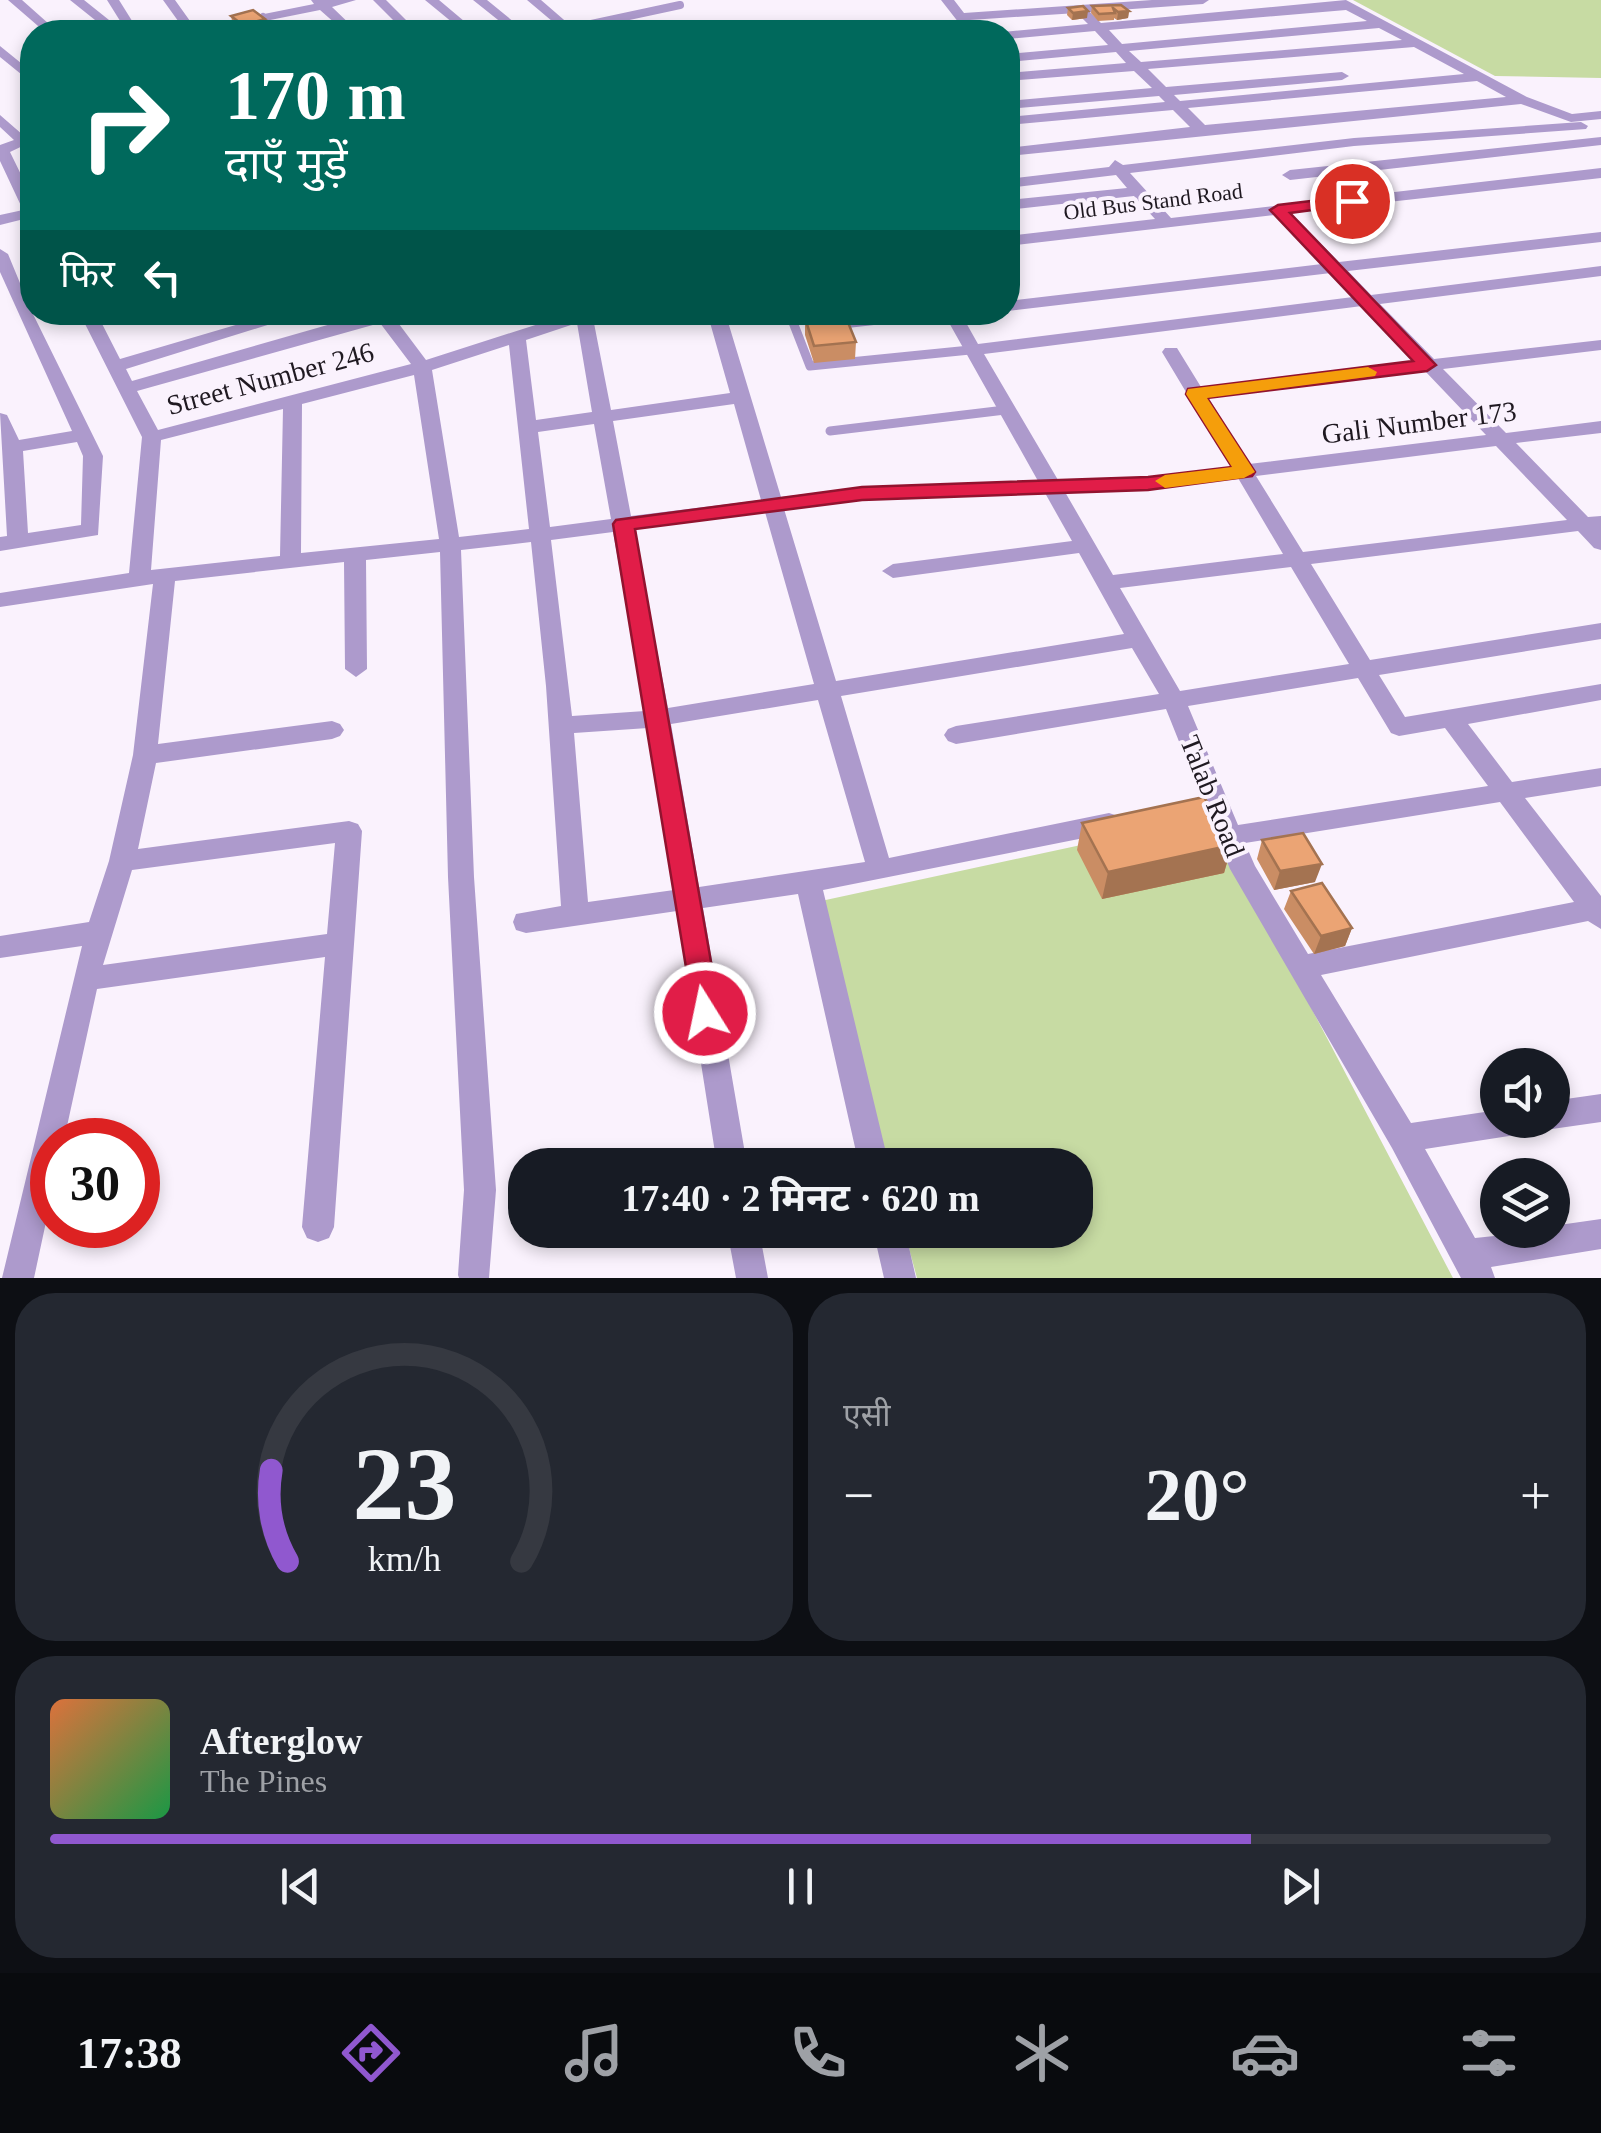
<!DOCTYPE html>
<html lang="hi">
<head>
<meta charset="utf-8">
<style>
  body { margin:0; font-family:"Times New Roman","Noto Sans Devanagari",serif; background:#242831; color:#f1f3f6; height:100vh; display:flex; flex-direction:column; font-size:38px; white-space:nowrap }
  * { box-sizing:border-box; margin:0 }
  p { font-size:32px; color:#9ea1a6 }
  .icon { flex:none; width:55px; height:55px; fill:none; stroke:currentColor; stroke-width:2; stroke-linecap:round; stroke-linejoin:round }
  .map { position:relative; height:1278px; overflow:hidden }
  .side { display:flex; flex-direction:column; gap:15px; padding:15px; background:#0d0f14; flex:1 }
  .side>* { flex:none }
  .top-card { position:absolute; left:20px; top:20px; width:1000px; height:305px; border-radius:40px; box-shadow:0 5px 15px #0003; background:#00695c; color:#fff; overflow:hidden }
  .controls { position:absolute; left:1480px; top:1048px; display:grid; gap:20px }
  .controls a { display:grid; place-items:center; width:90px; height:90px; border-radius:50%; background:#171b24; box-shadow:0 5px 15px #0003; font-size:50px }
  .speed { position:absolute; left:30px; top:1118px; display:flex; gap:20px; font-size:50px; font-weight:700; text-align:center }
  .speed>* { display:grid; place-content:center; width:130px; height:130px; border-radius:50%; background:#171b24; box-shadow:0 5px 15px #0003; line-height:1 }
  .speed .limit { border:15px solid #d22; background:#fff; color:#111 }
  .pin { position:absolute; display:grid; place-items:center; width:85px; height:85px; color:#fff; margin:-42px; border:5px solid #fff; border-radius:50%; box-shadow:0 2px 10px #0007 }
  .me { position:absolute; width:110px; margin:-55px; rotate:350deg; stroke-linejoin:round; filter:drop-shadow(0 0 8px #0008) }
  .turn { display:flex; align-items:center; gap:35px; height:210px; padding:0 40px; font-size:45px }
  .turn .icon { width:130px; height:130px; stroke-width:2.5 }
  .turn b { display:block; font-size:70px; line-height:85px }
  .then { display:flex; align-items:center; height:95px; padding:0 40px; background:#0003; gap:20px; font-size:38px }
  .big { font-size:75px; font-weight:700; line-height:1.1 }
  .side .widget { flex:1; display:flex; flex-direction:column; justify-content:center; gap:15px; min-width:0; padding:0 35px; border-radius:40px; background:#242831 }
  .side .dial { align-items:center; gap:0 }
  .dial svg { height:260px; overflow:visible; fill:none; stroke:#363941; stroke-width:7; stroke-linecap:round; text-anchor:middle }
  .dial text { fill:#f1f3f6; stroke:none }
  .song { display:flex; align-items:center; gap:30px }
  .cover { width:120px; height:120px; border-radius:15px; background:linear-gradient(135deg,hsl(20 70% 55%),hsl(140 70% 35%)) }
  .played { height:10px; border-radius:5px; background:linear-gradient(90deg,#9058cf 80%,#363941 80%) }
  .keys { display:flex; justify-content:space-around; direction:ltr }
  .heat { display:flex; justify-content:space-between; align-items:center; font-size:55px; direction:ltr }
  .side .tiles { flex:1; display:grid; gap:15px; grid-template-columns:1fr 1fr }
  .widget:last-child { grid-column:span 2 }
  .trip { position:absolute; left:508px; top:1148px; width:585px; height:100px; border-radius:40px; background:#171b24; box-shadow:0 5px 15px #0003; font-weight:700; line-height:100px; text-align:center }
  .menu { display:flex; height:160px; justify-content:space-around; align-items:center; background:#090b0e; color:#9ea1a6 }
  .menu .icon { width:70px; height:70px }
  .menu .current { color:#9058cf }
  .menu b { font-size:45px; color:#f1f3f6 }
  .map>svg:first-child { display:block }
</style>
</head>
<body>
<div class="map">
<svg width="1601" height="1278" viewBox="0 0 1601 1278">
  <rect width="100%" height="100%" fill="#faf2fd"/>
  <path fill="#c7dba3" d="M1353,0H1601V78L1495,76Z
    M1211,817L1453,1278H917L904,1230H1075V1165H888L821,901Z"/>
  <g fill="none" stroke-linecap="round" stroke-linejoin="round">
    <path stroke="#ad9acc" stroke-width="8" d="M263,17L275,32
      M568,29L680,5"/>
    <path stroke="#ad9acc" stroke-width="9" d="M789,312L810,366L970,350
      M834,325L948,312
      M830,431L1005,410"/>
    <path fill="#ad9acc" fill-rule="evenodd" d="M8,0H22L58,32H45Z
      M70,0H84L124,32H110Z
      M107,0H119L139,32H127Z
      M163,0H175L195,28L314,4L311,0H356L332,7L358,32H345L320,10L210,32H186Z
      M373,0H386L418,32H405Z
      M425,0H439L477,32H464Z
      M473,0H487L526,32H513Z
      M527,0H541L578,32H565Z
      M941,0H954L964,13L1152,0H1209L1203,4L1090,12L1101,23L1346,0L1527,97L1572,114L1601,111V119L1571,122L1521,104L1008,156V148L1190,127L1173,110L1008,125V117L1165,102L1159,96L1008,109V101L1152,88L1134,71L1008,81V73L1126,63L1116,52L1008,62V54L1108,45L1095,31L1008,39V32H1003L1088,24L1077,13L970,20L978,32H966ZM1346,10L1367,21L1122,44L1109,30ZM1379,28L1402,40L1141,62L1129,51ZM1414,47L1464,74L1180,101L1174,95L1342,80L1349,76L1342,72L1166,87L1148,69ZM1477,81L1506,97L1205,125L1188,108Z
      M0,46L32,72V83L0,57Z
      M0,115L31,142L10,152L32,197V217L0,225V215L23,210L0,161V145L14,140L0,127Z
      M1581,122L1588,126L1586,129L1354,146L1130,173L1171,218L1601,168V178L1291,213L1339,262L1601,232V242L1348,271L1371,295L1601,266V276L1380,304L1434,359L1601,340V350L1443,369L1506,433L1601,421V433L1516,443L1588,517L1601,516V550L1594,548L1578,531L1311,564L1370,660L1601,623V639L1379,675L1405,717L1601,684V700L1468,724L1512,782L1601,768V786L1525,798L1601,896V929L1588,921L1321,975L1411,1123L1498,1110V1120H1537L1533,1130L1522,1134L1425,1149L1475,1238L1552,1230V1226L1601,1219V1249L1491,1267L1495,1278H1461L1392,1148L1230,869L1166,709L956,744L948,741L944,735L948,729L956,726L1159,694L1132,648L841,696L889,858L1109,813L1118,816L1122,823L1118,830L1109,833L823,890L889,1165H859L798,894L703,908L747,1165H717L677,911L526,933L516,930L513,922L516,914L561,906L546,686L531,542L461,550L474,877L496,1190L489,1278H459L458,1275L464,1190L448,877L440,552L366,560L367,669L356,677L345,669L344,562L175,581L158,744L332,721L340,724L344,730L340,736L332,739L156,763L138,849L349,821L358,824L362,831L334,1227L329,1238L318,1242L307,1238L302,1227L325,957L97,989L64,1140H52V1194L34,1278H2L82,946L0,958V936L89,922L109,861L133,755L153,584L0,607V593L129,573L142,437L79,312H96L120,359L280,312H309L126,369L132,381L373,312H390L426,360L576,312H603L593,318L611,410L730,393L707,312H725L781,497L862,487L1038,481L943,312H960L978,344L1353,297L1331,273L1008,311V301L1322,264L1275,215L1008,246V236L1155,219L1134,196L1008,210V200L1127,188L1116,175L1008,188V179L1109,167L1115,160L1123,165L1354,138ZM1362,306L1415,361L1201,387L1177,348H1165L1162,352L1231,467L1148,477L1058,480L984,354ZM380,323L411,364L158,430L137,391ZM577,323L592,412L536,420L526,340ZM509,345L529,529L459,537L432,370ZM1425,371L1486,435L1249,464L1208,397ZM414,375L439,539L301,553L302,404ZM734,404L761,500L631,516L613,421ZM283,409L280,556L151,570L161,440ZM594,424L611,519L550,527L538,432ZM1496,446L1567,520L1303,552L1256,476ZM1238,478L1283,554L1113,575L1065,492L1148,489ZM1045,493L1072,541L893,564L882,571L893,578L1079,553L1124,634L836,681L784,509L862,499ZM765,512L814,684L668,708L634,529ZM613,532L645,711L572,716L551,540ZM1291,567L1349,664L1180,691L1120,588ZM1358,678L1391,733L1399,736L1445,728L1488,786L1238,825L1188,706ZM818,700L865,862L699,887L671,724ZM648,728L674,890L588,902L574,733ZM1500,802L1574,902L1308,954L1255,866L1245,843ZM335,843L327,934L103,965L132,870Z
      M1601,137V145L1290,180L1282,175L1290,170Z
      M0,249L8,254L32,312L103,456L98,535L0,551V537L7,536L0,413L7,415L19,440L72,431L0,272ZM77,442L83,456L81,525L28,533L23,451Z
      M1601,1094V1122L1552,1129L1541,1125L1539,1120H1552V1101Z
      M727,1230H759L768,1278H736Z
      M873,1230H905L916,1278H884Z"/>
  </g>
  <path fill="#ca8d64" d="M1092,6L1129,11L1128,18L1117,20L1114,18V20L1098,21L1091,13Z
    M1068,8L1087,18L1072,20L1067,15Z
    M231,16L268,32H237L234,30Z
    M805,318L856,342L855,359L814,363L805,335Z
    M1082,823L1232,845L1224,873L1102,899L1077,850Z
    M1262,840L1315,882L1274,890L1257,859Z
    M1291,891L1352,928L1345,946L1314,954L1284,909Z"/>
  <path fill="#a47351" d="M1088,11L1087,18L1072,20L1073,13Z
    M1129,11L1128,18L1117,20L1118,12Z
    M265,19L268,32H244L243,25Z
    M1008,83H1013L1012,98H1008Z
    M1232,845L1224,873L1102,899L1108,872Z
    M1322,864L1315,882L1274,890L1280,871Z
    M1352,928L1345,946L1314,954L1321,936Z"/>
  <path fill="#eba474" stroke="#a47351" stroke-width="2.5" d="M1121,5L1129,11L1118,12L1113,8L1115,13L1099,14L1092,6Z
    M1083,6L1088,11L1073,13L1068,8Z
    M253,10L265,19L243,25L231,16Z
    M845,315L856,342L814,346L805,318Z
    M1204,797L1232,845L1108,872L1082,823Z
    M1303,833L1322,864L1280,871L1262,840Z
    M1322,883L1352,928L1321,936L1291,891Z"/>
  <path fill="#e11d48" stroke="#92132f" stroke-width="2.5" d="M1352,196L1360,201L1357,204L1290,213L1436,365L1427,371L1207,398L1255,472L1252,476L1148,490L862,500L635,529L720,1013L715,1022L705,1025L695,1022L613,524L616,520L862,487L1148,477L1232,467L1186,394L1188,389L1413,361L1270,210L1278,205Z"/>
  <path fill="#f59e0b" d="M1368,367L1377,372L1375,376L1207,398L1255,472L1244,478L1165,488L1155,481L1165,475L1232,467L1186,394L1188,389Z"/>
  <g text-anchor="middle" stroke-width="8" stroke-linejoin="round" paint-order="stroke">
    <g font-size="22" fill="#1f1921" stroke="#faf2fd">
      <text transform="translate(1153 201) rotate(-7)" y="8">Old Bus Stand Road</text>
    </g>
    <g font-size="28" fill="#1f1921" stroke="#faf2fd">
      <text transform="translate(270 378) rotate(-15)" y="10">Street Number 246</text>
      <text transform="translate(1419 422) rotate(-7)" y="10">Gali Number 173</text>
      <text transform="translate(1213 796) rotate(68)" y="10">Talab Road</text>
    </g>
  </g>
</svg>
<div class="controls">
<a><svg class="icon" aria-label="sound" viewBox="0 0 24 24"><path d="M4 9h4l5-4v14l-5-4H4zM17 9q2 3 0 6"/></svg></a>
<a><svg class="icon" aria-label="layers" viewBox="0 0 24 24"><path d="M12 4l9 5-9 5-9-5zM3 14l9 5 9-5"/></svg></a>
</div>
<div class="speed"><div class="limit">30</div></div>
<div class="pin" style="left:1352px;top:201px;background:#d93025"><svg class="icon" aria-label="arrive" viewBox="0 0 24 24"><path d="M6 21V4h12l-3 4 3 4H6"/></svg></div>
<svg class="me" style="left:705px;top:1013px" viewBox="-20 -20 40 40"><circle r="17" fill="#e11d48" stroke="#fff" stroke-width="3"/><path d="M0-11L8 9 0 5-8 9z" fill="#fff"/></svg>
<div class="trip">17:40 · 2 मिनट · 620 m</div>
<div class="top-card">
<div class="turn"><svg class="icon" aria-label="right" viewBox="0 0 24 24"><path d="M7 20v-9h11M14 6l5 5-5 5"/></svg><div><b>170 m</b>दाएँ मुड़ें</div></div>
<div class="then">फिर<svg class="icon" aria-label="left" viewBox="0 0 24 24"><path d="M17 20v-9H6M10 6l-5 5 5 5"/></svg></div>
</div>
</div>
<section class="side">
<div class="tiles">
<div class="widget dial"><svg viewBox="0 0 100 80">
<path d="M14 69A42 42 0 1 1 86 69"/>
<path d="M14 69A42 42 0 0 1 9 41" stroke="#9058cf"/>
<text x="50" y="56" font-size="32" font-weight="700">23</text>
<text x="50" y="72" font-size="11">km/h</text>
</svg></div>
<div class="widget"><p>एसी</p>
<div class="heat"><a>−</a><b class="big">20°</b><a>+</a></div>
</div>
<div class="widget">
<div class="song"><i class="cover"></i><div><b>Afterglow</b><p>The Pines</p></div></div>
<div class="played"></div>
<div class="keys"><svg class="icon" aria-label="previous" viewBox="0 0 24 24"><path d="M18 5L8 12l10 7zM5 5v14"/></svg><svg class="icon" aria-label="pause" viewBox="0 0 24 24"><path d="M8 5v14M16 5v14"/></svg><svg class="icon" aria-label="next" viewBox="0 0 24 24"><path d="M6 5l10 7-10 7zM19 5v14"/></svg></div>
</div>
</div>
</section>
<nav class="menu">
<b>17:38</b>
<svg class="icon current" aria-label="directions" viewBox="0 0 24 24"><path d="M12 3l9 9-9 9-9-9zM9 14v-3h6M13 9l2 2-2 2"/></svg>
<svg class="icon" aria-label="music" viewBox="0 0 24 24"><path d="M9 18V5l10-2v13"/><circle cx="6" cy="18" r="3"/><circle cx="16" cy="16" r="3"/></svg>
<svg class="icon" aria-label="phone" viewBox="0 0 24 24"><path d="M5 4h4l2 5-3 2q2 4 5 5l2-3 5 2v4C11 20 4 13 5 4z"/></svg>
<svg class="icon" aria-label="climate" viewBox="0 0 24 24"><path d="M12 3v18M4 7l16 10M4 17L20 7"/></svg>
<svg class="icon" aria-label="car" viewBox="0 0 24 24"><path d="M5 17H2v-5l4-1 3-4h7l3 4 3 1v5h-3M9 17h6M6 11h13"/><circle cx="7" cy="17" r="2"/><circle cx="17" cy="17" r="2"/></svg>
<svg class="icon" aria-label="filters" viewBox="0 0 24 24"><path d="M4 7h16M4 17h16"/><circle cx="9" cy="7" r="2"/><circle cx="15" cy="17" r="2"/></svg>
</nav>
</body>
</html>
